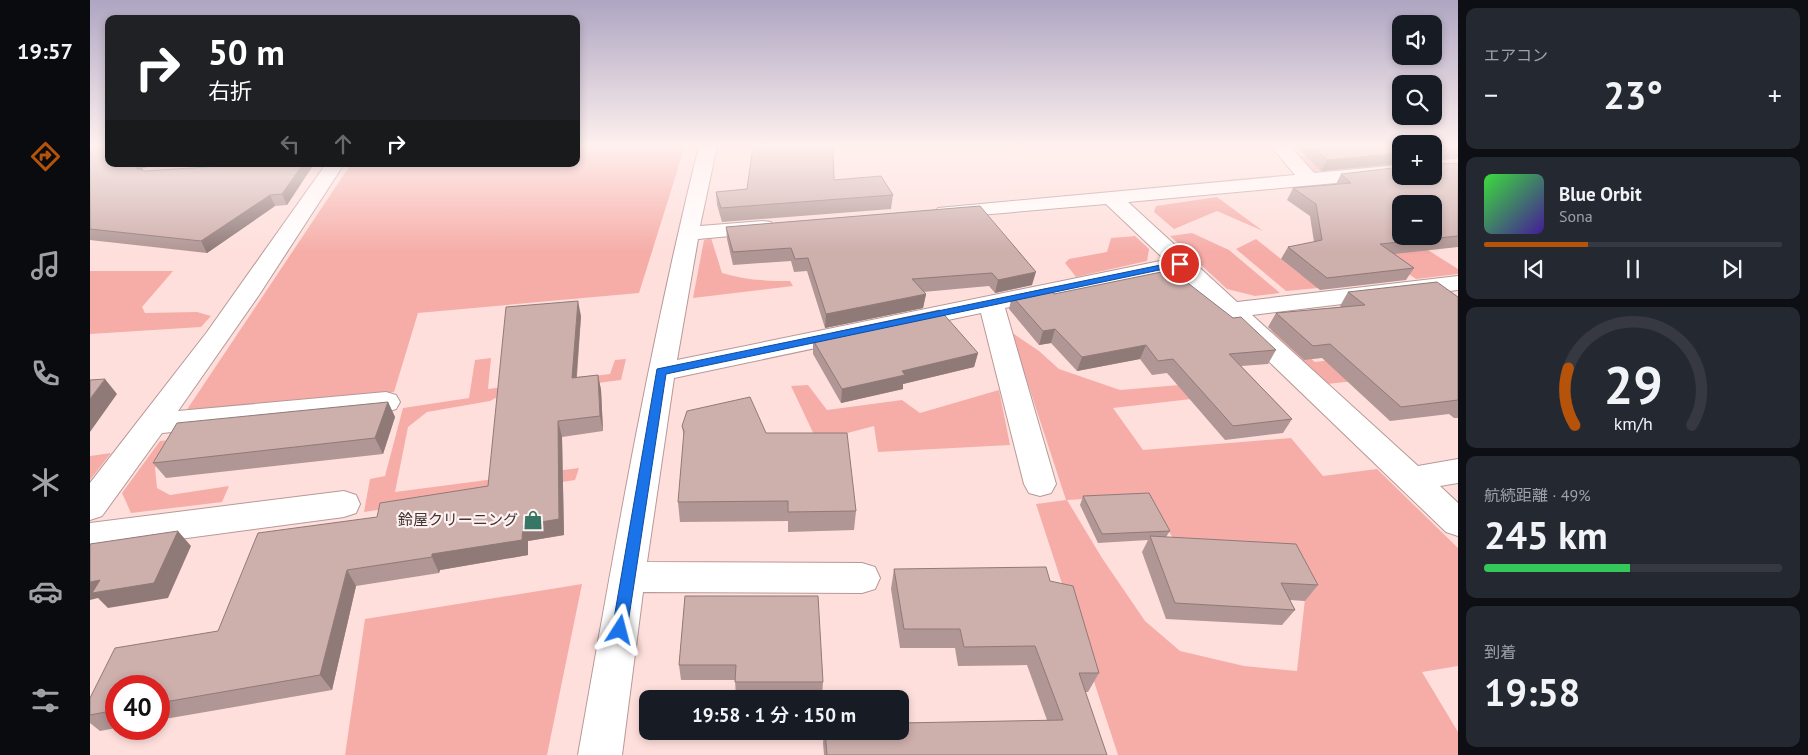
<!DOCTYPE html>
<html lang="ja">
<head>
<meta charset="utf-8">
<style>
  body { margin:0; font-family:"PT Sans","Noto Sans JP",sans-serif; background:#242831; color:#f1f3f6; height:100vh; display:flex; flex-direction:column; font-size:19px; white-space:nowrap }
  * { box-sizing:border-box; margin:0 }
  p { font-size:16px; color:#9ea1a6 }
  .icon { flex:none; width:28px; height:28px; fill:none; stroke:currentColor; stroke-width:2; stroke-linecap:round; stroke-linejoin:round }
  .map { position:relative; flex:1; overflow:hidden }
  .drawer { display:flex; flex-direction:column; gap:8px; padding:8px; background:#0d0f14; width:350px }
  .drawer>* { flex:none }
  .hud { position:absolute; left:15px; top:15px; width:475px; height:152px; border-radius:10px; box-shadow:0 2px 8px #0003; background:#202124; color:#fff; overflow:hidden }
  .tools { position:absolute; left:1302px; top:15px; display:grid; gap:10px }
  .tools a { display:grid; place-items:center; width:50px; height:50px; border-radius:10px; background:#171b24; box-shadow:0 2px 8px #0003; font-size:25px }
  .speed { position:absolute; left:15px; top:675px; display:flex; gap:10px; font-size:25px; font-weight:700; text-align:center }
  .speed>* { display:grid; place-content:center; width:65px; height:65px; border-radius:50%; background:#171b24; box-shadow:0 2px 8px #0003; line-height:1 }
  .speed .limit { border:8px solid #d22; background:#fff; color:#111 }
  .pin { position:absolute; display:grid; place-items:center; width:42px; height:42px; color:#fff; margin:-21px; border:2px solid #fff; border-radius:50%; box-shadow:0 1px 5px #0007 }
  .me { position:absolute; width:55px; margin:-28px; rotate:9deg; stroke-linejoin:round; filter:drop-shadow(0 0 4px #0008) }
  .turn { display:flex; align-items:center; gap:18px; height:105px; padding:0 20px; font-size:22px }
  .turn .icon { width:65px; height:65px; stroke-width:2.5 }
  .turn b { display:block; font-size:35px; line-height:42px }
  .lanes { display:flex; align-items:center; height:48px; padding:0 20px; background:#0003; justify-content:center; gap:25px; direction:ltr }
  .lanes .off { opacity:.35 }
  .big { font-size:38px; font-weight:600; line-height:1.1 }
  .drawer .card { flex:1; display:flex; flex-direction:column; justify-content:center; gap:8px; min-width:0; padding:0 18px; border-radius:10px; background:#242831 }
  .drawer .dial { align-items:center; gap:0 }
  .dial svg { height:130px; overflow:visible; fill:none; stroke:#363941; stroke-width:7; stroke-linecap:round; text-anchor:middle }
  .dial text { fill:#f1f3f6; stroke:none }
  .song { display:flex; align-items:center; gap:15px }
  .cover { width:60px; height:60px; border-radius:8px; background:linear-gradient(135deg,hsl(120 70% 55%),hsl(260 70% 35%)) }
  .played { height:5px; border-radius:2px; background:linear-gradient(90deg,#b45309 35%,#363941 35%) }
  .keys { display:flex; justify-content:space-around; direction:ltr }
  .heat { display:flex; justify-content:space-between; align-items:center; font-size:28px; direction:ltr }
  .charge { height:8px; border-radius:4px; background:linear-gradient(90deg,#34c759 49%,#363941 0) }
  .trip { position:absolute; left:549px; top:690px; width:270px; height:50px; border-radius:10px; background:#171b24; box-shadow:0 2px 8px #0003; font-weight:600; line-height:50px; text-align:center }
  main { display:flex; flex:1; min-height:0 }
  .dock { display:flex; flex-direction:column; width:90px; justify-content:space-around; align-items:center; background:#090b0e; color:#9ea1a6 }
  .dock .icon { width:35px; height:35px }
  .dock .active { color:#b45309 }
  .dock b { font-size:22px; color:#f1f3f6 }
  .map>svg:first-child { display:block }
</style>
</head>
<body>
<main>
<nav class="dock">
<b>19:57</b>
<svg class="icon active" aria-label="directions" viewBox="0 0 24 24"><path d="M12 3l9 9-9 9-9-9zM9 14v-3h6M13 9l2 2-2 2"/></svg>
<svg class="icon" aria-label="music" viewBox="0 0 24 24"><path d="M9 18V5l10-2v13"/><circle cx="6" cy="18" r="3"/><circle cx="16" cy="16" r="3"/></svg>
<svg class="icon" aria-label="phone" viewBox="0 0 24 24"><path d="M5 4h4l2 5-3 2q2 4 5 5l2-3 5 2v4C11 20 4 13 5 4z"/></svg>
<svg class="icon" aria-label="climate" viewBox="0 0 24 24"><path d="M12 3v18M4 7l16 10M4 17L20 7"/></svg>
<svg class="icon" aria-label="car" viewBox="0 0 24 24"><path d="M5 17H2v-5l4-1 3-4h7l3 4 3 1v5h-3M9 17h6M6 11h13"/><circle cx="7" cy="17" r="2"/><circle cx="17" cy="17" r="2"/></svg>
<svg class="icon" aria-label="filters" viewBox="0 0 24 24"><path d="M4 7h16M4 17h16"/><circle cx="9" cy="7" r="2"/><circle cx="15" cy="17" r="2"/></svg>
</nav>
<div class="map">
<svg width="1368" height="755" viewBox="0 0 1368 755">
  <rect width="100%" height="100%" fill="#fedfdc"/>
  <path fill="#f6ada8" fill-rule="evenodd" d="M486,146H595L549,293L328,313L304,392L96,411L261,164H486Z
    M1311,146V166L1227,173L1220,170L1208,155L1238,157Z
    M1127,197L1173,231L1127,211L1084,229L1064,212L1066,206Z
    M1102,233L1139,250L1190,293L1165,296L1137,289L1080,236Z
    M1045,236L1059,249L1057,261L986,277L975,263L979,259L1017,252L1021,238Z
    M621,238L632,273C655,280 676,281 700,281L703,286L603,298L614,240Z
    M1166,239L1211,275L1223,273L1239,287L1196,291L1146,249Z
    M1333,247L1368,269V274L1326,279L1287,252Z
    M0,271H83L52,307L55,313L107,312L121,316L111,327L0,334Z
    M1180,330L1189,332L1225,362L1309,351L1337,373L1237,384Z
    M921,332L949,351L969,369L1030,390L1125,382L1162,392L1023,408L1053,450L1201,438L1233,476L1287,469L1368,548V666L1332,672L1368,732V755H1028L946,504L976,500ZM1058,495L1084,540L1217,581L1207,671L1154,666L1090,651L1055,621L1012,558L977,500Z
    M401,358L398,389L520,374L525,360L536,359L531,380L411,395L400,401L337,412L318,427L305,492L489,468L485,480L274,512L280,479L295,476L313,408L379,398L385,360Z
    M718,385L737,410L812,400L830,413L909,390L920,445L788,452L784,426L727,441L701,386Z
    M86,439L65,468L67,488L80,495L139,486L132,502L41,513L32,493L70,441Z
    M21,453L0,480V456Z
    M492,584L457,755H255L275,619Z"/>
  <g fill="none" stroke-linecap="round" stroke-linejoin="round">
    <defs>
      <path id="minor" d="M609,146H627L610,226L673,221L681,222L684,227L681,232L673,233L608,239L587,360L1075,260L1016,204L855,218L848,216L845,212L848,208L1205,175L1181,146H1200L1224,173L1311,165V177L1038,202L1147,302L1368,276V290L1162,315L1328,466L1368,459V483L1350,486L1368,503V536L1356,532L1086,272L915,308L966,484L961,493L950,496L939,493L934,484L891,313L584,378L557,562L772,563L785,567L790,578L785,589L772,593L553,592L532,755H488C524,551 559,347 609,146Z
        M236,164H254L169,295L88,411L296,392L306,395L310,402L306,409L296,412L72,433L12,516L0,520V483L117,332Z
        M254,491L266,495L270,504L266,513L254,517L0,551V523Z"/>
    </defs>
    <use href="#minor" stroke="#b79997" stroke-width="2"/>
    <use href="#minor" fill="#fff" fill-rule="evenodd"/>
  </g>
  <path fill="#b09694" d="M0,146L19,164H103L61,166L53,168L52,170L55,171L224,164L197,205L185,206L117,253L0,240Z
    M1206,146H1311V164L1231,171Z
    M1344,146H1368V159L1350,160V164L1368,163V247L1304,254L1324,268L1316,280L1230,290L1191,259L1198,247L1224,242L1220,216L1197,200L1203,188L1246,184L1251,174L1311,176Z
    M744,180L803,195L801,209L632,222L627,205L626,192Z
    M890,206L942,285L905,293L899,286L833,292L836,294L833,308L735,328L717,271L704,272L701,261L643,265L637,239L636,227Z
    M1258,292L1368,297V418H1364L1359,414L1300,421L1232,358L1214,360L1178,327L1186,313L1251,307L1250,306Z
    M964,294L1143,318L1186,350L1178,364L1151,366L1202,419L1193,433L1135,440L1077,373L1062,375L1050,359L987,371L961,343L949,345L919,309L922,296Z
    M491,316L487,377L508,375L511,390L513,431L472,437L474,535L438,541V555L350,570L349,573L266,586L242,690L69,720V686H26V728L10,731L0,723V698L128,631L287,517L398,486Z
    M742,333L888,353L884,367L813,384V389L751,403L723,354V340L741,337Z
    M298,402L305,417L293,454L76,478L63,463Z
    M592,426L676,433L766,511L764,530L698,532V521L590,522L588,502L594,438Z
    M993,496L1080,531L1076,537L1228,585L1215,601L1200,600L1205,610L1192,625L1076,619L1052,552L1058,540L1008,543L990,505Z
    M804,569L960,581L1009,673L998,692H995L1017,755H734L733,743L734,731H810L957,720L937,665L868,666L865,648H810L801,589Z
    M595,596L733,682L732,696L646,697L645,680H591L589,665Z"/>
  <path fill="#907a78" d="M1311,153V163L1231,171L1237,160Z
    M43,164H60L61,166L53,168L49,174Z
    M213,164H224L197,205L192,194Z
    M180,195L185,206L117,253L111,241Z
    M946,272L942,285L905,293L908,280Z
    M836,294L833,308L735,328L736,314Z
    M488,301L491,316L485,394L482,378Z
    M965,329L961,343L949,345L953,331Z
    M1056,345L1050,359L987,371L992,357Z
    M888,353L884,367L813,384V389L751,403L752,389L812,371Z
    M508,375L511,390L513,431L510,416Z
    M15,379L27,394L0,432V399Z
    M298,402L305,417L293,454L285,438Z
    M468,421L472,437L474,535L438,541V555L350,570L349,573L342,557V554L433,525Z
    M88,531L101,546L78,598L18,608L8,598L0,600V582L10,580Z
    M257,570L266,586L242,690L230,675Z"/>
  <path fill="#cdafac" stroke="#907a78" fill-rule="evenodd" d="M0,146H19V164H43L47,169L55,171L149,165L154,164H213L192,194L180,195L111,241L0,229Z
    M663,146H743L744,180L791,176L803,195L631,208L626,192L657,189Z
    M1223,146H1311V153L1237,160Z
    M1344,146H1368V148L1349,150L1350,164L1368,163V236L1290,244L1324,268L1237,278L1198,247L1232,240L1226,204L1203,188L1261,183L1251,174L1311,167V176H1344ZM1311,204H1344V236H1311Z
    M890,206L946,272L908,280L902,273L822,279L836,294L736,314L718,258L705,259L701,248L643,252L636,227Z
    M1081,270L1143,318L1151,317L1186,350L1139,354L1202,419L1143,426L1083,359L1068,361L1056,345L992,357L965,329L953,331L922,296L959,288L964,294Z
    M1347,282L1368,297V400L1311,407L1240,344L1223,346L1186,313L1275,305L1258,292Z
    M488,301L482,378L508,375L510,416L468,421L469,519L433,525L432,540L342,554V557L257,570L230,675L69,703V686H26V710L0,715V698L25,648L128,631L168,533L287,517L290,503L398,486L416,307Z
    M850,310L888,353L812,371L815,375L752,389L723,340L743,336L742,333Z
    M15,379L0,399V380Z
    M660,397L676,433H757L766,511L698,512V501L588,502L594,431L592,426L597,411Z
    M298,402L285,438L63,463L87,423Z
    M1059,493L1080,531L1012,534L993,496Z
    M88,531L64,583L2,593L10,580L0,582V544Z
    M1060,536L1206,544L1228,585L1191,583L1205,610L1085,603Z
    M956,567L960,581L983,586L1009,673H989L1017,755H737L735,731H810V723L973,720L945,646L874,647L870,629H814L804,569Z
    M595,596H728L733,682H645L646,665H589Z"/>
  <linearGradient id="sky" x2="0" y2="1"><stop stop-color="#aea5c2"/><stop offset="0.58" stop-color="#fff1ef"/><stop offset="1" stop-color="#fff1ef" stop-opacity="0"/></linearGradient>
  <rect width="1368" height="252" fill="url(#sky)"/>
  <path fill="#1a73e8" stroke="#114b97" d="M1090,261L1093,262V265L576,374L537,630L535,635L530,637L524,635L522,630L567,369Z"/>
  <defs>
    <symbol id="shop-bare" viewBox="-9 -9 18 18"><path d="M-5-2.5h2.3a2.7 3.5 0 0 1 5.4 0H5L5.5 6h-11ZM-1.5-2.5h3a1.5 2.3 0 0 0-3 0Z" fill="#357665" stroke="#fef1f0" stroke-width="2.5" paint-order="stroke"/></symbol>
  </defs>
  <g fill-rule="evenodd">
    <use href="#shop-bare" x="429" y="506" width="28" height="28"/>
  </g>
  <g text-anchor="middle" stroke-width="4.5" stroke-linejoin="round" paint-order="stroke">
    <g font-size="15" fill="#413534" stroke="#fef1f0" text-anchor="end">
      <text x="428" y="525">鈴屋クリーニング</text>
    </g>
  </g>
</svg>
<div class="tools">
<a><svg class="icon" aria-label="sound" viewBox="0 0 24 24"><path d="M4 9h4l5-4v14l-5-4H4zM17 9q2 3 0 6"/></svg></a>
<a><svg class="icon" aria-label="search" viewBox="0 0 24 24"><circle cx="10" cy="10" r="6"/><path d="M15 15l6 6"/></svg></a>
<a>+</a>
<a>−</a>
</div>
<div class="speed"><div class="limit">40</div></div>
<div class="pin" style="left:1090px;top:264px;background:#d93025"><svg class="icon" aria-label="arrive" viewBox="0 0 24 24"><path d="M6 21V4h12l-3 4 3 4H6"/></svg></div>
<svg class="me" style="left:530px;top:630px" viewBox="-20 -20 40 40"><path d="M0-17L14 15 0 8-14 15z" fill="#1a73e8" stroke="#fff" stroke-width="4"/></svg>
<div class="trip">19:58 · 1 分 · 150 m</div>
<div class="hud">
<div class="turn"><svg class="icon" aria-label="right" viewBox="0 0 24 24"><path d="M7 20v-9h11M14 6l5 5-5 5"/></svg><div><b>50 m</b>右折</div></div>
<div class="lanes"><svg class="icon off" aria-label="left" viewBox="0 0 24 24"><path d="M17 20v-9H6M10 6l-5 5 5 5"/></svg><svg class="icon off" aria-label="ahead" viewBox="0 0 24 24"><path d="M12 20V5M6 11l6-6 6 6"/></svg><svg class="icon" aria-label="right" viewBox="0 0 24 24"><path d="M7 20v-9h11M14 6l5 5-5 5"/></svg></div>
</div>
</div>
<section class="drawer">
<div class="card"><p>エアコン</p>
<div class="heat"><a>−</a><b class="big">23°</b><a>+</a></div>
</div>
<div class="card">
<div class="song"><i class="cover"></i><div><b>Blue Orbit</b><p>Sona</p></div></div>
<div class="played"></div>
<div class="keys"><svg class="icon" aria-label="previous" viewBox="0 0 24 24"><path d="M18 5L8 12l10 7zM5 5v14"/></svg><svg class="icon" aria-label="pause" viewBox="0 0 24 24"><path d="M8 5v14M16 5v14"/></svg><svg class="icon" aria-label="next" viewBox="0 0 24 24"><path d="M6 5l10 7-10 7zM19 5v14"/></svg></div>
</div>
<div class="card dial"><svg viewBox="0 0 100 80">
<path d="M14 69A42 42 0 1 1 86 69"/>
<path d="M14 69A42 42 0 0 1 10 34" stroke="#b45309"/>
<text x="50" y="56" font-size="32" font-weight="700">29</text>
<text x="50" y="72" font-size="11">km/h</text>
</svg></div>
<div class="card"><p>航続距離 · 49%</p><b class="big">245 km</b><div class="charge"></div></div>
<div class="card"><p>到着</p><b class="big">19:58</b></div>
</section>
</main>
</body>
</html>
